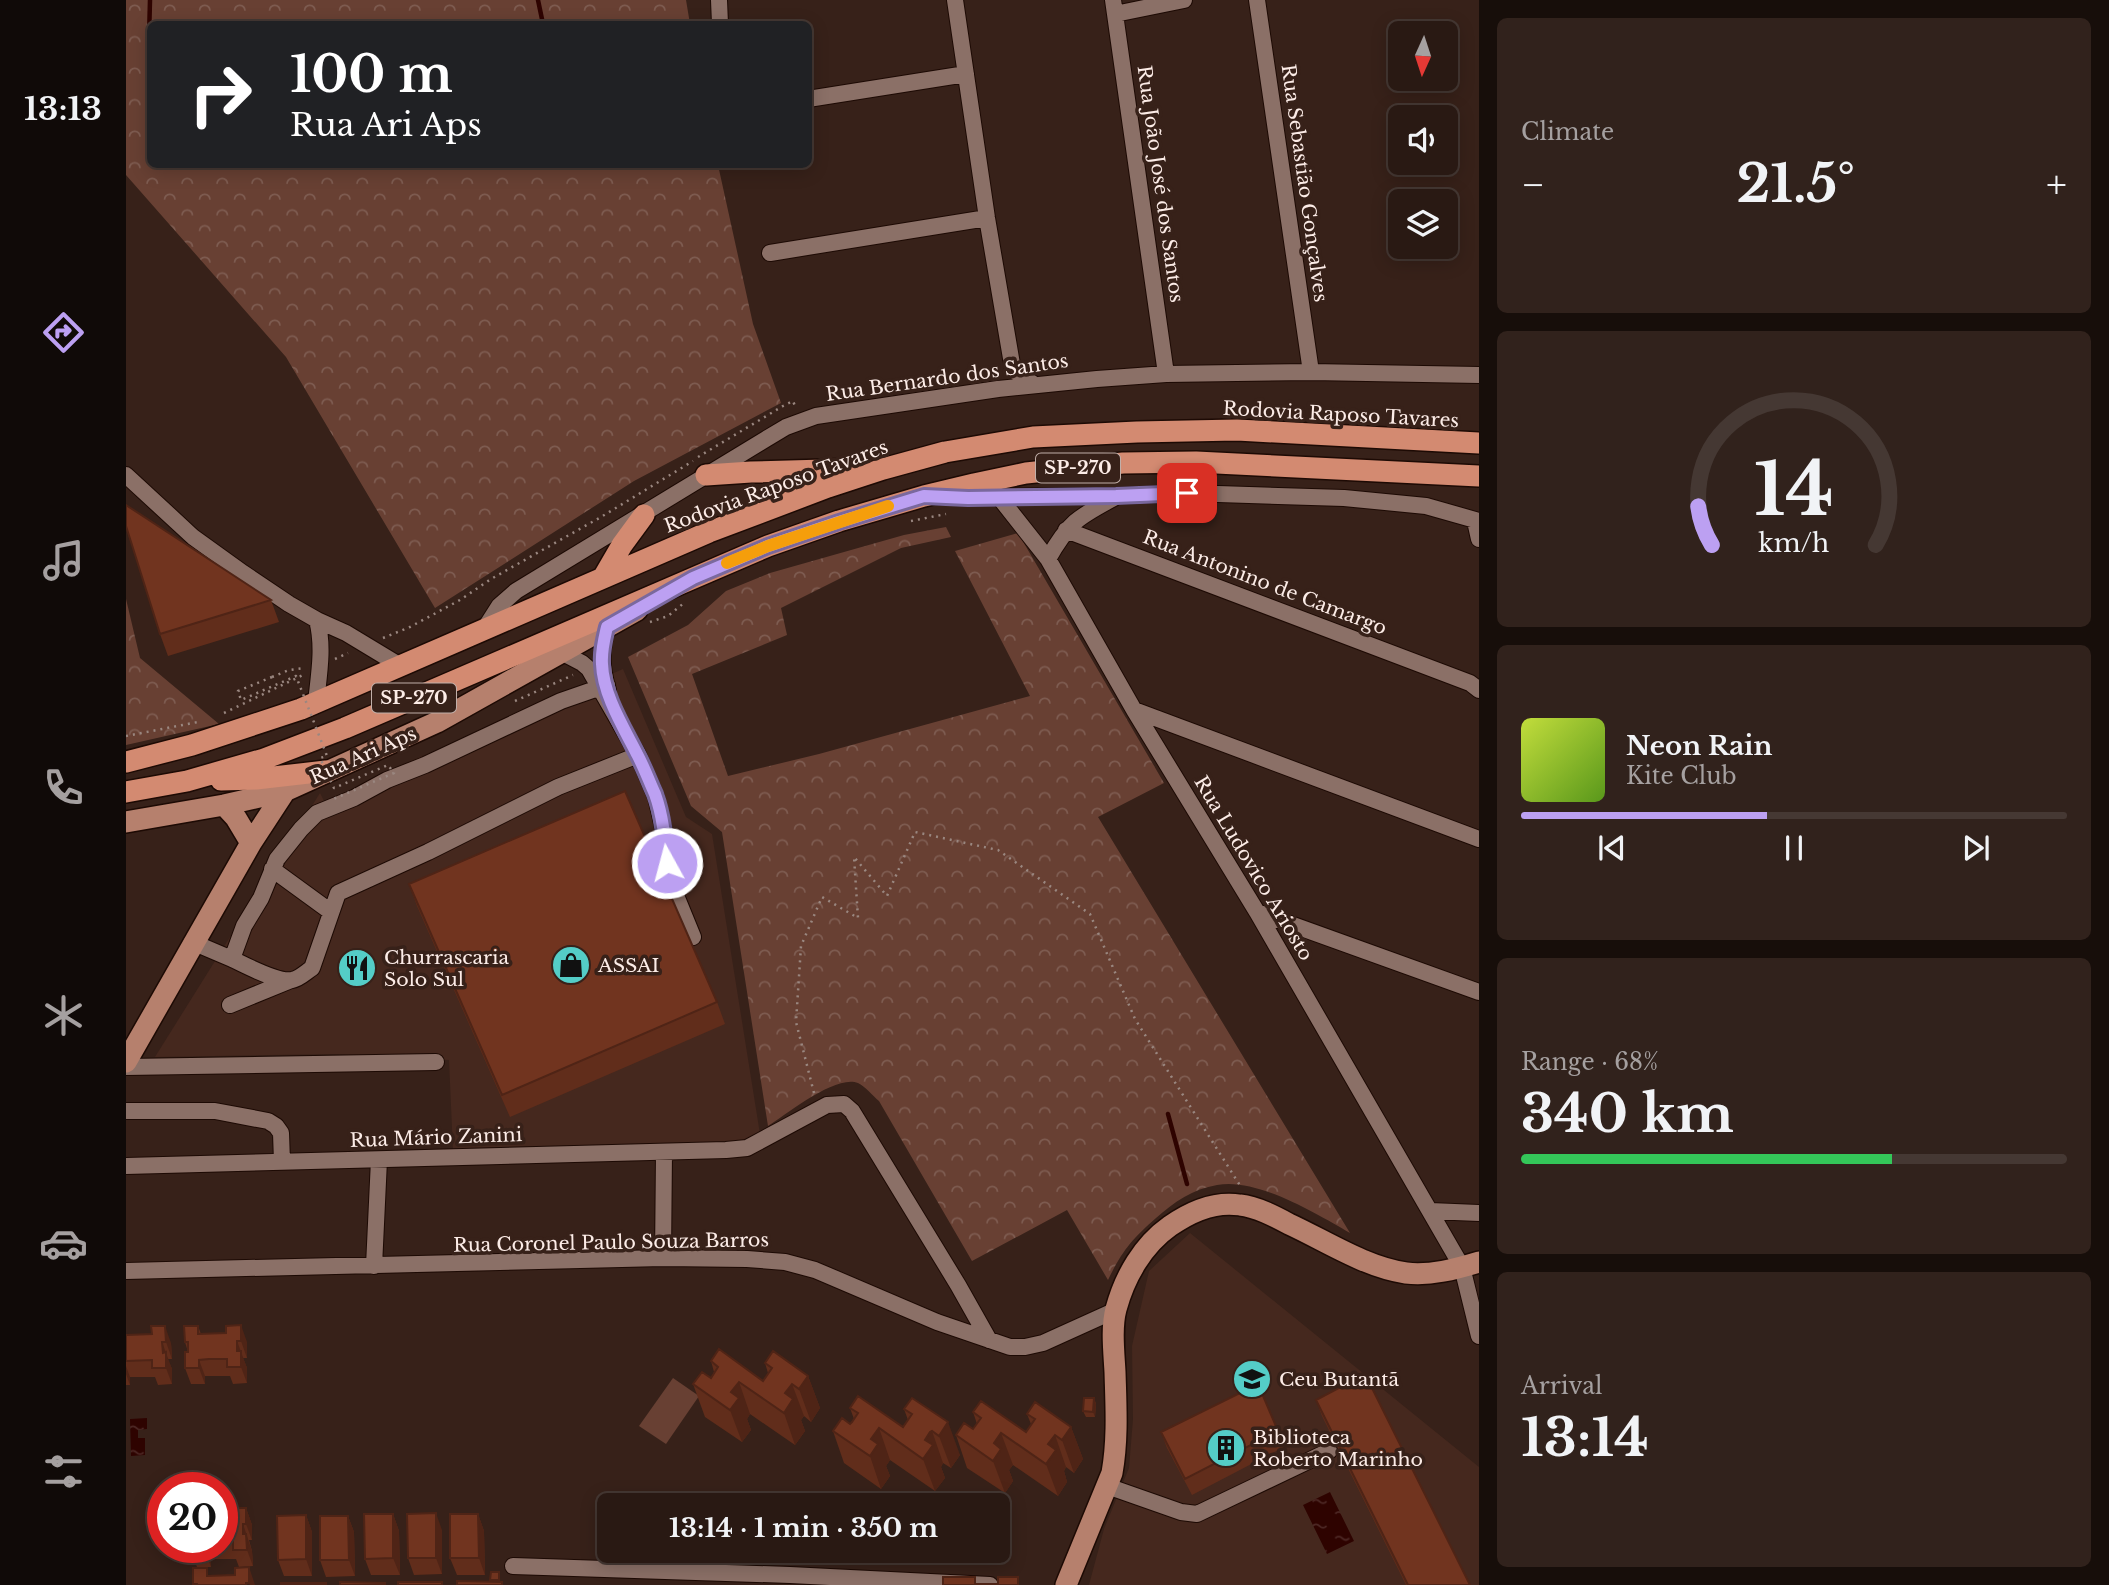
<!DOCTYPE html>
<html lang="en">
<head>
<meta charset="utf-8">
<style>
  body { margin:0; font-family:"Libre Baskerville",serif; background:#31221c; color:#f1f3f6; height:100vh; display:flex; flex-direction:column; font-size:26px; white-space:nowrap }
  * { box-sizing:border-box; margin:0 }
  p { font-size:23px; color:#a5a0a0 }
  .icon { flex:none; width:38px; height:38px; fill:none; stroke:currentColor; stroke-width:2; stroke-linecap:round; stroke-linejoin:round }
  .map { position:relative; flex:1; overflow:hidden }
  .panel { display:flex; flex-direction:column; gap:18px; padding:18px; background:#170e0a; width:630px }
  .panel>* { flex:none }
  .guide { position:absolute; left:21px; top:21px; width:665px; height:147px; border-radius:10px; box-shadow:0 4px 18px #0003,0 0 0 2px #453833; background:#202124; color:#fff; overflow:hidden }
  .needle { width:46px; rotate:183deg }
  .controls { position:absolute; left:1262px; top:21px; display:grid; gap:14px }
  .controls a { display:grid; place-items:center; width:70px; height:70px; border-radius:10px; background:#291913; box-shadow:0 4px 18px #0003,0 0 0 2px #453833; font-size:35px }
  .speed { position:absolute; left:21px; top:1472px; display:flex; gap:14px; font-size:35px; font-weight:700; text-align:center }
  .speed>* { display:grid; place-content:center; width:91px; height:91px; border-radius:50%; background:#291913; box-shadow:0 4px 18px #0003,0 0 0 2px #453833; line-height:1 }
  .speed .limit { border:10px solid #d22; background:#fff; color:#111 }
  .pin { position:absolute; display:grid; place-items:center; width:60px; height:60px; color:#fff; margin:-30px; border-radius:14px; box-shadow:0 4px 10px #0006 }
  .me { position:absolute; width:77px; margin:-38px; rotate:353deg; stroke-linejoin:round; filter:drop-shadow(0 0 5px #0008) }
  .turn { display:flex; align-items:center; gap:24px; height:147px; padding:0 28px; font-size:32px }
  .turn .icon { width:91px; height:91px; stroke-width:2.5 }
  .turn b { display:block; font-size:49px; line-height:60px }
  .big { font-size:52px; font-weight:700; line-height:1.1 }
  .panel .widget { flex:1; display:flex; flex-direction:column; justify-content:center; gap:10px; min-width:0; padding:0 24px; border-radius:10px; background:#31221c }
  .panel .dial { align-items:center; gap:0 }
  .dial svg { height:182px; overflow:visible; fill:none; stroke:#453833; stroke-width:7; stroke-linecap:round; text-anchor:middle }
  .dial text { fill:#f1f3f6; stroke:none }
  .song { display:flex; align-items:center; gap:21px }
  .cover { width:84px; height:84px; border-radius:10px; background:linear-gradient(135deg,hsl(70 70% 55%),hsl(90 70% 35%)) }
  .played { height:7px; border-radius:4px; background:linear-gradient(90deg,#bca0f2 45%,#453833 45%) }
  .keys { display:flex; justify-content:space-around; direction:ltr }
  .heat { display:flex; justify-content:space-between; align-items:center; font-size:38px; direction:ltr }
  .charge { height:10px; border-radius:5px; background:linear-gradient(90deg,#34c759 68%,#453833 0) }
  .trip { position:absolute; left:471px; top:1493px; width:413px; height:70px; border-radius:10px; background:#291913; box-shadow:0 4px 18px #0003,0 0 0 2px #453833; font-weight:700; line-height:70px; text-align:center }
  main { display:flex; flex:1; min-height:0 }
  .tabs { display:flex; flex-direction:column; width:126px; justify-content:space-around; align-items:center; background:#100a08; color:#a5a0a0 }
  .tabs .icon { width:49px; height:49px }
  .tabs .selected { color:#bca0f2 }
  .tabs b { font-size:32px; color:#f1f3f6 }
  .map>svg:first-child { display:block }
</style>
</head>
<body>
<main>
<nav class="tabs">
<b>13:13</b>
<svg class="icon selected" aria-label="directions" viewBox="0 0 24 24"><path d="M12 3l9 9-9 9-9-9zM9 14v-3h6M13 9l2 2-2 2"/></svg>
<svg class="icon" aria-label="music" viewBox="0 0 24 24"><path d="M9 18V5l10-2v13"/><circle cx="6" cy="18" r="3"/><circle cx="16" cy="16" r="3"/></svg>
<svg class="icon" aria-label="phone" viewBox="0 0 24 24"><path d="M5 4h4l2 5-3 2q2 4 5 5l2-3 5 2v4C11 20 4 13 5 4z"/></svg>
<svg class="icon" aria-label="climate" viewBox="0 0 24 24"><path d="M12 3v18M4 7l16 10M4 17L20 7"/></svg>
<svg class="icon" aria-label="car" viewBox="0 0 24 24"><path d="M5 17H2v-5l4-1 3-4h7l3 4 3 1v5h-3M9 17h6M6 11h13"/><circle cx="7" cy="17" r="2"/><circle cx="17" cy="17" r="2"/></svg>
<svg class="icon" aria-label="filters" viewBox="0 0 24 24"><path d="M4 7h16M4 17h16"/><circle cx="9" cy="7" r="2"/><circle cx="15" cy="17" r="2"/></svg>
</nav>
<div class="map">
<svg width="1353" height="1585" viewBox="0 0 1353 1585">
  <defs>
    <pattern id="forest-crowns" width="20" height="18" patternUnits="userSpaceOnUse" patternTransform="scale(1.75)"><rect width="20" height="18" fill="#684033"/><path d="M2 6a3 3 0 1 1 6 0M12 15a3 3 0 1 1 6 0" fill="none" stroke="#7e5c51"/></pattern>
    <pattern id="water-ripples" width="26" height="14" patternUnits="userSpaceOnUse" patternTransform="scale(1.75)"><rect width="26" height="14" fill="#2e0300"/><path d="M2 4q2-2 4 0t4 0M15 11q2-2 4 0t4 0" fill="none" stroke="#4d2825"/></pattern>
  </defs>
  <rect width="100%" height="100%" fill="#372119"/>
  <path fill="#45281e" d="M497,669L560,817L586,834L634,1134L621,1143L327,1151L323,1060L209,1054L29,1057L194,793L203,811L282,777L278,764Z
    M1064,1233L1353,1467V1585H963L978,1529L1003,1468L1007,1419L1006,1346L1023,1271Z"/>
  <path fill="url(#forest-crowns)" d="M0,0H560L564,24H24V164L592,165L627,324L655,403L508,481L309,608L160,357L0,175Z
    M820,527L825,537L775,548L655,608L661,635L566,674L602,776L693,754L904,696L829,551L892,533L1038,783L972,817L1224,1233C1191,1214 1130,1177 1091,1185C1067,1189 1048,1202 1030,1218C1006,1239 996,1251 982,1280L941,1210L846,1261L753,1101C747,1096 739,1086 732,1083C710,1074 661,1114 642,1126L596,832L565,806L502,657L562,625L600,591L644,573L778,535Z
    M0,599L14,658L93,724L0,745Z"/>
  <path fill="#684033" d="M547,1378L573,1396L540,1444L513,1426Z"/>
  <path fill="url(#water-ripples)" d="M21,1418V1429L12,1430V1438H19V1455L5,1456L4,1419Z
    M1204,1492L1228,1541L1201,1554L1177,1505Z"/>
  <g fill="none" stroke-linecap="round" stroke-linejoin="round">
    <path stroke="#2e0300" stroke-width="4.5" d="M412,0L417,24
      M23,38L24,0
      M447,164L448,166
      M1042,1114L1061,1184"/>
    <defs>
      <path id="minor" d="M593,0L594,24
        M829,0L861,218L887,370L909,385
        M987,0L1040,374
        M1131,0L1185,372
        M989,14L1058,0
        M682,99L840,74
        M644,253L861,218
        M0,475L67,537L117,573L163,604L191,620L220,633L273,665
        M814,497L990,496L1061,493L1218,498L1300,506L1353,521
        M873,497L922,559L1008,710L1131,912L1336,1267L1353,1336
        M1349,521L1353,539
        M940,530L1344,683L1353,690
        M922,559C942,523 952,517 988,498
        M481,627C475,650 475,667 482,690
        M359,628L373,606L390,591L640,439L660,427L690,416L872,389L971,379L1040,374L1185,372L1353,375
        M435,652L456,663L463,669L512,755L432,787L302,852L212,893L186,968C180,972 173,979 166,980C152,983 119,965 106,959L118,926L135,898L151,859L175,829L191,813L228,798L261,780L299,765L435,701L481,685
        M190,702C193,674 198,647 191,620
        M1008,710L1353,839
        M512,755L530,797L538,832L542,863L549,893L567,937
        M146,869L205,912
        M1131,912L1353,992
        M66,942L106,959
        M104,1005L165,980
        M0,1067L310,1062
        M0,1111H89L142,1121L150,1126L155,1133L156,1162
        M0,1166L600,1150L621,1148L701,1105L718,1104L726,1111L832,1285L863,1340
        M1304,1211L1353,1213
        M537,1258L538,1152
        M248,1266L253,1160
        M0,1271L537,1258L621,1259L659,1262L689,1270L811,1322L884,1347H899L917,1343L990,1310
        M981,1486L1055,1512L1071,1514L1203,1451
        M387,1566L664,1575L864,1585"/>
      <path id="major" d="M98,805L110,818L125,843
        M0,822L98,805L159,791L311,722L511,610
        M0,1062L125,843L159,791
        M940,1585L986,1473C992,1439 990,1406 989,1372C988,1353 985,1328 990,1309C999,1276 1017,1245 1044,1226C1064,1212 1089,1201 1114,1205C1131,1207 1148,1216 1163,1224C1200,1241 1239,1267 1280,1273C1304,1276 1330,1269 1353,1262"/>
      <path id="highway" d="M580,475L625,472L734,469
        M478,576L496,545L518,515
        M0,762L66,745L175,709L583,532L702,487L757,469L819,452L907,437L1011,432L1111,430L1353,443
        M95,780L130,779L200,771
        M0,792L61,781L138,759L219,728L642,546L713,521L798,496L848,484L900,473L997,463L1070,462L1353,476"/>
    </defs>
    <use href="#minor" stroke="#1d0a04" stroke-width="18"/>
    <use href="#major" stroke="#1d0a04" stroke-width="24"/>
    <use href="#highway" stroke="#1d0a04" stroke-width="24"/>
    <path stroke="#9a8780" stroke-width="2.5" stroke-dasharray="2 5" stroke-linecap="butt" d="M572,457L657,406L667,401L669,406
      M785,521L820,514
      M524,622L542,616L558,603
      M257,638L284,627L334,600L365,579L475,517L567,461
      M209,659L222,653
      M146,677L163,670L179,668
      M389,701L447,675
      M98,713L177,675
      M0,736L72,722
      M688,1093L670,1022L675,946L696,897L732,918L728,857L761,896L789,832L872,850L964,914L1009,1019L1115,1187"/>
    <use href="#minor" stroke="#8b7067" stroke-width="16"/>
    <use href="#major" stroke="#b6806d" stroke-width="21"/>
    <use href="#highway" stroke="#d38a71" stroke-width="21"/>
    <path stroke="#9a8780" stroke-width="2.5" stroke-dasharray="2 5" stroke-linecap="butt" d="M146,677L112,691L115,700L170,676L201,756L194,758L208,788L262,765L268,773L205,800"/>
  </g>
  <path fill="#612d1b" d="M145,600L153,622L42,656L34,634Z
    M283,884L591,1002L599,1024L384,1117L291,906Z
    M72,1326L75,1334L121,1342V1358H117L121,1368V1383L107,1384L104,1376H79V1384H65L59,1368L62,1352L59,1342Z
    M0,1334V1335L45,1343L46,1359H42V1360L46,1369V1384L32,1385L29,1377H4V1385H0Z
    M585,1361L637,1381L642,1373L639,1363L682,1376L694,1408L685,1422L678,1416L675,1420L679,1431L669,1445L624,1414L621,1419L625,1430L616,1442L579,1417L567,1384L585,1378L588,1372Z
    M786,1398L834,1455L825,1468L817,1463L815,1467L819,1478L809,1491L764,1460L760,1466L764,1476L755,1489L718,1463L707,1431L724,1424L728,1419L724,1408L777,1427L782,1420L778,1409Z
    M968,1398L970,1404L969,1417H960L957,1411Z
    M1190,1400L1344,1585H1280L1196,1416Z
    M847,1412L900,1432L905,1424L901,1414L945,1427L957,1459L948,1473L940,1467L938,1471L941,1482L932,1496L887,1465L883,1470L887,1481L879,1493L841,1468L830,1435L847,1429L851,1424Z
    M1152,1431L1158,1447L1066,1495L1041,1448L1035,1432Z
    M120,1508L126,1525V1540H123L126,1551L127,1566L113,1567L110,1559H84L85,1567H71L65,1551V1547H96V1516H106Z
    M267,1514L273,1531L274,1575H245L239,1559Z
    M352,1514L358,1531L359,1575H331L324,1558Z
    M180,1515L186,1532V1576H158L152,1560Z
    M222,1516L228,1532L229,1576L200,1577L194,1560Z
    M316,1530V1574L288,1575L282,1558Z"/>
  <path fill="#4f2416" d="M115,1325L121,1342V1358L115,1341Z
    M39,1326L45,1343L46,1359L40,1342Z
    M111,1341L121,1368V1383L115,1367L111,1351Z
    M36,1342L46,1369V1384L40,1368L37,1353Z
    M73,1360L79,1376V1384L73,1368Z
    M0,1366L4,1377V1385L0,1374Z
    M682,1376L694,1408L685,1422L673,1389Z
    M613,1382L624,1414L621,1419L625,1430L616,1442L604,1410L605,1392Z
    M666,1384L678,1416L675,1420L679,1431L669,1445L658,1413L659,1393Z
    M968,1398L970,1404L969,1417L967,1412Z
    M822,1422L834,1455L825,1468L813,1436Z
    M945,1427L957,1459L948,1473L936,1440Z
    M753,1428L764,1460L760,1466L764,1476L755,1489L744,1456L745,1439Z
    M806,1431L817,1463L815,1467L819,1478L809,1491L797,1459L799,1440Z
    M875,1433L887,1465L883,1470L887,1481L879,1493L867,1461L868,1443Z
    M929,1435L940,1467L938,1471L941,1482L932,1496L920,1464L922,1444Z
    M120,1508L126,1525V1540L120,1524Z
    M310,1513L316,1530V1574L310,1558Z
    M267,1514L273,1531L274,1575L267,1558Z
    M352,1514L358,1531L359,1575L353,1558Z
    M180,1515L186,1532V1576L180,1559Z
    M222,1516L228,1532L229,1576L223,1560Z
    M117,1524L126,1551L127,1566L121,1550L117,1534Z
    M78,1547H80L84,1559L85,1567Z
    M123,1567L129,1585H124L123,1583Z"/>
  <path fill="#71341f" stroke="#4f2416" stroke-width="2" d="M0,505L145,600L34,634L0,526Z
    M499,791L591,1002L376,1095L283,884Z
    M115,1325V1341H111V1351H115V1367H101V1359H83L73,1360V1368H59V1352H62V1342H59L58,1326H72V1334L100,1333V1326Z
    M25,1326H39L40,1342H36L37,1353L40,1352V1368H26V1360L0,1361V1335L26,1334Z
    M593,1349L637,1381L646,1368L639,1363L647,1351L682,1376L673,1389L666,1384L659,1393L667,1399L658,1413L613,1382L605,1392L613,1398L604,1410L567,1384L576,1372L585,1378L592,1367L585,1361Z
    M1239,1374L1344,1585H1282L1190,1400Z
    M1132,1384L1152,1431L1059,1479L1035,1432Z
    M732,1396L777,1427L786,1414L778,1409L786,1398L822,1422L813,1436L806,1431L804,1432L799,1440L807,1445L797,1459L753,1428L745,1439L752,1444L744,1456L707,1431L716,1418L724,1424L726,1422L732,1413L724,1408Z
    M958,1398H968L967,1412L957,1411Z
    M855,1401L900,1432L909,1419L901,1414L909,1402L945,1427L936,1440L929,1435L922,1444L930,1450L920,1464L875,1433L868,1443L875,1449L867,1461L830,1435L838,1423L847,1429L855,1418L847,1412Z
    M106,1508H120V1524H117V1534H120L121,1550H107V1542H96V1516H106Z
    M310,1513V1558H282L281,1514Z
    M238,1514H267V1558L239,1559Z
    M324,1514H352L353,1558H324Z
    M180,1515V1559L152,1560L151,1516Z
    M194,1516H222L223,1560H194Z
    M65,1547H78L79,1550L65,1551Z
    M123,1567V1583H120V1585H71V1584H67V1568H81V1576L109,1575V1568Z
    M365,1572H373V1580H364Z
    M817,1577H849V1584H872V1577H892V1585H817Z
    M331,1581L376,1582V1585H331Z
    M214,1582L259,1583V1585H214Z
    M272,1582H316V1585H272Z
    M155,1583H200V1585H155Z"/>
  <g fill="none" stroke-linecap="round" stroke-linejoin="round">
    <defs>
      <path id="route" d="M541,863C539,840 537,816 529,794C523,781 518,767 511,754C498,728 477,695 476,664C475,651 478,640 481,627L567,578L642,546L713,522L798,496L842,498L990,496L1061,493"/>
    </defs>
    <use href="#route" stroke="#7a689d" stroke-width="18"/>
    <use href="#route" stroke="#bca0f2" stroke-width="12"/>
    <path stroke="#f59e0b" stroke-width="12" d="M601,563L642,546L762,506"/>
  </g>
  <defs>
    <symbol id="shop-disc" viewBox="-11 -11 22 22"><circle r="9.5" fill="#54cdc7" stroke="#372119"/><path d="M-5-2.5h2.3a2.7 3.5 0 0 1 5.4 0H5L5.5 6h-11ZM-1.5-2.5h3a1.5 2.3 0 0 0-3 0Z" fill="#111"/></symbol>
    <symbol id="restaurant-disc" viewBox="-11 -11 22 22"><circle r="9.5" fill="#54cdc7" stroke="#372119"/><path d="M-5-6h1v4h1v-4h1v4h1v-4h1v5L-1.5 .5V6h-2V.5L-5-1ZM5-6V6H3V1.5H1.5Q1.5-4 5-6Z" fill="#111"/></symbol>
    <symbol id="school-disc" viewBox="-11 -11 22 22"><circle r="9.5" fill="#54cdc7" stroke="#372119"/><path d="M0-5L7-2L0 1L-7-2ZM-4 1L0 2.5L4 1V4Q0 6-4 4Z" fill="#111"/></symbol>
    <symbol id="building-disc" viewBox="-11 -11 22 22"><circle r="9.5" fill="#54cdc7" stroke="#372119"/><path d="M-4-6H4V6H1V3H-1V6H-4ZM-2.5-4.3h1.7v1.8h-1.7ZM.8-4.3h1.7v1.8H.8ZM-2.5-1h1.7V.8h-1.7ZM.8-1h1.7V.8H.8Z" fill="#111"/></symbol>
  </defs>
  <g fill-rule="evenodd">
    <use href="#shop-disc" x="423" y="943" width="44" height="44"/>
    <use href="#restaurant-disc" x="209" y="946" width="44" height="44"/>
    <use href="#school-disc" x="1104" y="1357" width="44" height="44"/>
    <use href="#building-disc" x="1078" y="1426" width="44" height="44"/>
  </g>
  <g text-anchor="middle" stroke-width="7" stroke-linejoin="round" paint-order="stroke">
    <g fill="#372119" stroke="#c1afa9" stroke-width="2">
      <rect x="910" y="453.5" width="84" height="29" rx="5"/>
      <rect x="246" y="683.5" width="84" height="29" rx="5"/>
    </g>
    <g font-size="18" font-weight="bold" fill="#fcece7">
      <text x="952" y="474">SP-270</text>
      <text x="288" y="704">SP-270</text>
    </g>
    <g font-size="19" fill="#fcece7" stroke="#372119">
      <text transform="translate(1179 183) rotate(82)" y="7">Rua Sebastião Gonçalves</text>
      <text transform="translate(1035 184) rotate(82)" y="7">Rua João José dos Santos</text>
      <text transform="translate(821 377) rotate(-8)" y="7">Rua Bernardo dos Santos</text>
      <text transform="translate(1215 414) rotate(3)" y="7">Rodovia Raposo Tavares</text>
      <text transform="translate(650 486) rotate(-20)" y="7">Rodovia Raposo Tavares</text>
      <text transform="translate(1139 582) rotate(21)" y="7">Rua Antonino de Camargo</text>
      <text transform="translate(237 755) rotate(-24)" y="7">Rua Ari Aps</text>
      <text transform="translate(1128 868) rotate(59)" y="7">Rua Ludovico Ariosto</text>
      <text transform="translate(310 1137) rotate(-2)" y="7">Rua Mário Zanini</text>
      <text transform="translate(485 1242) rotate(-1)" y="7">Rua Coronel Paulo Souza Barros</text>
    </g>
    <g font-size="19" fill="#fcece7" stroke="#372119" text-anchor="start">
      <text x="258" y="964">Churrascaria<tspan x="258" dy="22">Solo Sul</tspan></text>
      <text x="472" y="972">ASSAI</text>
      <text x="1153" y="1386">Ceu Butantã</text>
      <text x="1127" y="1444">Biblioteca<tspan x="1127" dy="22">Roberto Marinho</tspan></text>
    </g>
  </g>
</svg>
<div class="controls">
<a><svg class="needle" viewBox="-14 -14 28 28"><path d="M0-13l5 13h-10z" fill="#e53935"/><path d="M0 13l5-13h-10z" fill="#a5a0a0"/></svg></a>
<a><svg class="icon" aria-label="sound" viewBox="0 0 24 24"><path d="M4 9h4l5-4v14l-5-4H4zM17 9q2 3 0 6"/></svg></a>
<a><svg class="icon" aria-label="layers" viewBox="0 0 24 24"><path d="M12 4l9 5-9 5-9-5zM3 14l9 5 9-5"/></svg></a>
</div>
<div class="speed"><div class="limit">20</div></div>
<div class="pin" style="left:1061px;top:493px;background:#d93025"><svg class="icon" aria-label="arrive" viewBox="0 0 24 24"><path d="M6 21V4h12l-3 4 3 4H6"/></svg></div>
<svg class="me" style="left:541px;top:863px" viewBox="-20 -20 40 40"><circle r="17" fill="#bca0f2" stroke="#fff" stroke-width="3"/><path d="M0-11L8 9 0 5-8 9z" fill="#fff"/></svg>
<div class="trip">13:14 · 1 min · 350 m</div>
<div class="guide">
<div class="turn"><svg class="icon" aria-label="right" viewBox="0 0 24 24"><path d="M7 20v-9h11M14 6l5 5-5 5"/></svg><div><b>100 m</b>Rua Ari Aps</div></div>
</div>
</div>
<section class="panel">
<div class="widget"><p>Climate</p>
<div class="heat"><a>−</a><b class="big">21.5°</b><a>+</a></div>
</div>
<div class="widget dial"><svg viewBox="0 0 100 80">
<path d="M14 69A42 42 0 1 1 86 69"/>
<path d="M14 69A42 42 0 0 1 8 52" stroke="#bca0f2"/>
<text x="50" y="56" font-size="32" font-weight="700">14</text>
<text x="50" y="72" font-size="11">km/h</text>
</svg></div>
<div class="widget">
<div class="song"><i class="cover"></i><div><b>Neon Rain</b><p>Kite Club</p></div></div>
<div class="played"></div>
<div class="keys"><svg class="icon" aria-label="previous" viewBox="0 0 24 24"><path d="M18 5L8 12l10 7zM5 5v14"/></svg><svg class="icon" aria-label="pause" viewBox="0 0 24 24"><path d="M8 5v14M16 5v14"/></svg><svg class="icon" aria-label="next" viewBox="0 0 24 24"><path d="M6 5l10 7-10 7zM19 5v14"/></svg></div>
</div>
<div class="widget"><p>Range · 68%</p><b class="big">340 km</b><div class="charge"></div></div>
<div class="widget"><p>Arrival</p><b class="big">13:14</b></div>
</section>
</main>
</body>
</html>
